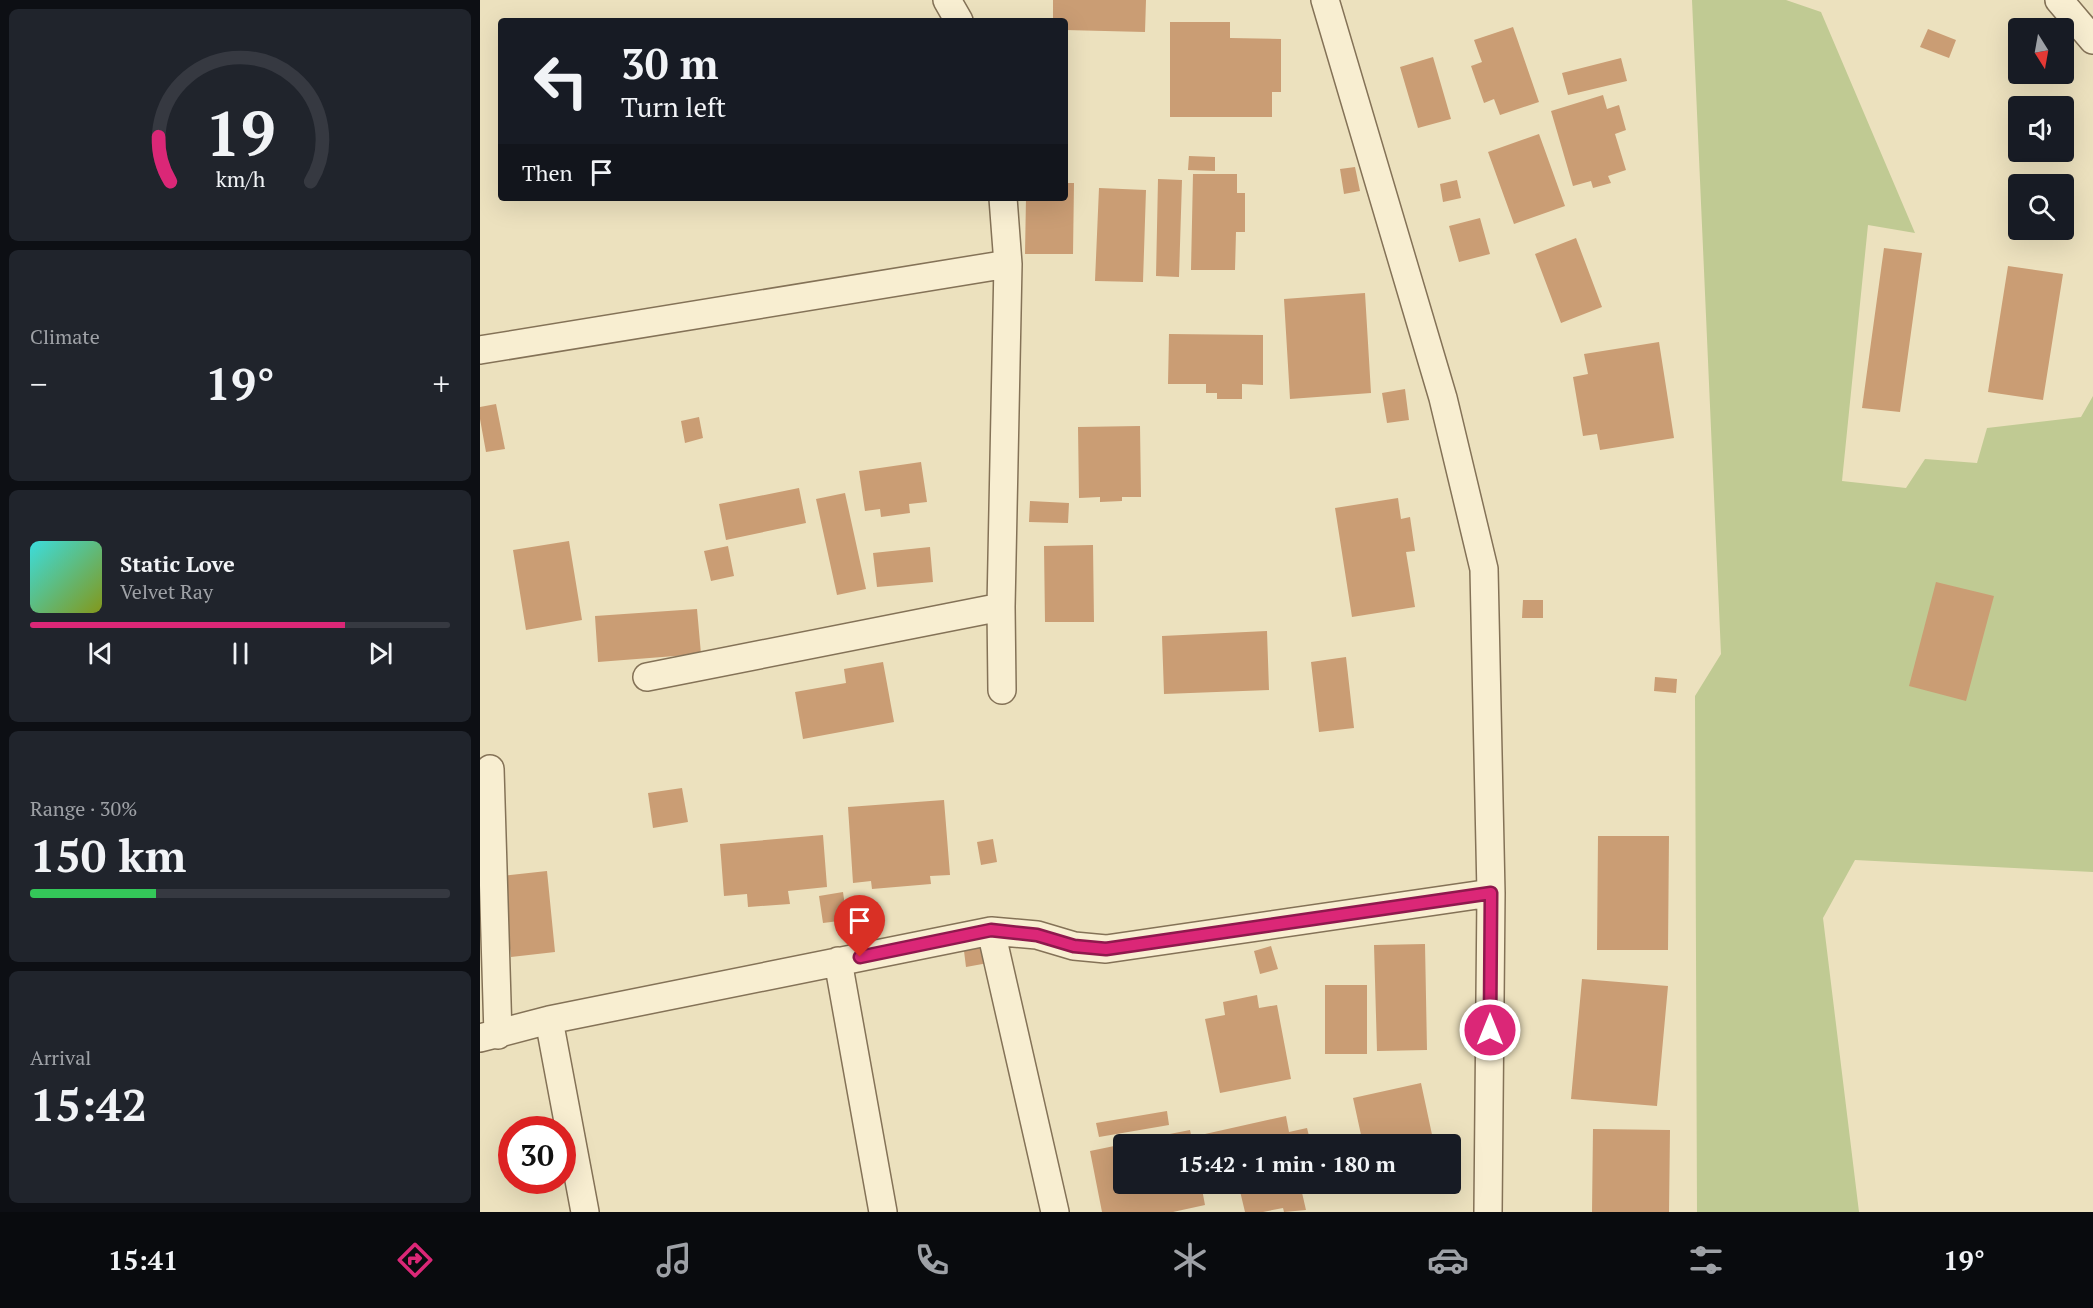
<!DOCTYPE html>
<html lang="en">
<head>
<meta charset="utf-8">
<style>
  body { margin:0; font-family:"PT Serif",serif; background:#20242c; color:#f1f3f6; height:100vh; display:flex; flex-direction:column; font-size:22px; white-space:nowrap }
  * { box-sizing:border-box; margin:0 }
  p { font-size:20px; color:#9ea1a6 }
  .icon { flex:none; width:33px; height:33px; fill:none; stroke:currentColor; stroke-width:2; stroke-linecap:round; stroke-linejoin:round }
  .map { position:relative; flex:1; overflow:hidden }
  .side { display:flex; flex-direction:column; gap:9px; padding:9px; background:#0d0f14; width:480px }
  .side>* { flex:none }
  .top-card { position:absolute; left:18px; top:18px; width:570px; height:183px; border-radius:6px; box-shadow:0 6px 24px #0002; background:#171b24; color:#f1f3f6; overflow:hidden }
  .needle { width:39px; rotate:169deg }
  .buttons { position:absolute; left:1528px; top:18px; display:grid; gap:12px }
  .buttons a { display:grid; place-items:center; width:66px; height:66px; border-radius:6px; background:#171b24; box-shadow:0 6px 24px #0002; font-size:30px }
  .speed { position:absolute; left:18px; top:1116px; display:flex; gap:12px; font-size:30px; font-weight:700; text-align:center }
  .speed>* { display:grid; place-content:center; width:78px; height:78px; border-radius:50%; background:#171b24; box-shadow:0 6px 24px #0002; line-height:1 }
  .speed .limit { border:9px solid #d22; background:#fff; color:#111 }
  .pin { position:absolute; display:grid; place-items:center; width:51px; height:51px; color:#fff; margin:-62px -26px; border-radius:50% 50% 50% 0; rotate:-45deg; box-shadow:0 0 6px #0007 }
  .pin .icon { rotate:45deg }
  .me { position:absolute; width:66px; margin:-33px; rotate:0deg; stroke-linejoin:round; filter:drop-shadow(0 0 4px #0008) }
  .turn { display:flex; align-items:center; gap:21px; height:126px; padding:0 24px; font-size:27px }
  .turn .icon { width:78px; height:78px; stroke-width:2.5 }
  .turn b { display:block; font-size:42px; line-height:51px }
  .then { display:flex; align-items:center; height:57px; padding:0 24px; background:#0003; gap:12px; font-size:22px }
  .big { font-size:45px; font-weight:800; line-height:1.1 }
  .side .card { flex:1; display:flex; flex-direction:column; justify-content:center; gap:9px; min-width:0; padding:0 21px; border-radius:9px; background:#20242c }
  .side .dial { align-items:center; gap:0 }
  .dial svg { height:156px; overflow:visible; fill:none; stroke:#363941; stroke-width:7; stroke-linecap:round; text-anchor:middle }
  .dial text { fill:#f1f3f6; stroke:none }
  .song { display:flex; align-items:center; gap:18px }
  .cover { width:72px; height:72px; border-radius:9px; background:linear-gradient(135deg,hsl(180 70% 55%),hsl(70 70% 35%)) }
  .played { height:6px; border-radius:3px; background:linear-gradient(90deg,#db2777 75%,#363941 75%) }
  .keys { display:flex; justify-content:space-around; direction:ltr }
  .heat { display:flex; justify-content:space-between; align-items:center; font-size:33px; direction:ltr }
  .charge { height:9px; border-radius:4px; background:linear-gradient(90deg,#34c759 30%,#363941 0) }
  .trip { position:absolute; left:633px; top:1134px; width:348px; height:60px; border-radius:6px; background:#171b24; box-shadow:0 6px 24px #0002; font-weight:800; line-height:60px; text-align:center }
  .tab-bar { display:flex; height:96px; justify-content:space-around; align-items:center; background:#090b0e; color:#9ea1a6 }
  .tab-bar .icon { width:42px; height:42px }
  .tab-bar .active { color:#db2777 }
  .tab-bar b { font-size:27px; color:#f1f3f6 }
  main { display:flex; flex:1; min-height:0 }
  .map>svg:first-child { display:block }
</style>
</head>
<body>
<main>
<section class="side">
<div class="card dial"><svg viewBox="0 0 100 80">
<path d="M14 69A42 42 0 1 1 86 69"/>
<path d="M14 69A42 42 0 0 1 8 46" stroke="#db2777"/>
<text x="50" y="56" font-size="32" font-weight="700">19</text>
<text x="50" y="72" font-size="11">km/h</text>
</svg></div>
<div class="card"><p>Climate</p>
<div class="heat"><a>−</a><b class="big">19°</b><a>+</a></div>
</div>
<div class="card">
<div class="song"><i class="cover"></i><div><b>Static Love</b><p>Velvet Ray</p></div></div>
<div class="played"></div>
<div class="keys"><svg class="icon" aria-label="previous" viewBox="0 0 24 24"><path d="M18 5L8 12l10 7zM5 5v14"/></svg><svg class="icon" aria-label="pause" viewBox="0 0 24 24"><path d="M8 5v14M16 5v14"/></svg><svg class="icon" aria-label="next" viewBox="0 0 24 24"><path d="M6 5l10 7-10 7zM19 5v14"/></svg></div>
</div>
<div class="card"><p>Range · 30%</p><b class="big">150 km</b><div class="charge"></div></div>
<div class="card"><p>Arrival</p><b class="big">15:42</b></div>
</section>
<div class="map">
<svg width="1613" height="1212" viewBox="0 0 1613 1212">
  <rect width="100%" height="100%" fill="#ece1be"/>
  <path fill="#c0ca93" d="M1212,0H1306L1341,12L1435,233L1388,225L1362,481L1426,488L1445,459L1497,463L1507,428L1601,417L1613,396V872L1375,860L1343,918L1379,1212H1217L1215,696L1241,654Z"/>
  <path fill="#ca9d74" d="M573,0H666L665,32L585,30V21H573Z
    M690,22H750V38L801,39V92H792V117H690Z
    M1033,27L1059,102L1020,115L1014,99L1004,103L991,66L1002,62L994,40Z
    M1448,29L1476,40L1469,58L1440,47Z
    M953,57L971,119L938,128L920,67Z
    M1141,58L1147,81L1088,95L1082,73Z
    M1123,95L1127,109L1139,105L1146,130L1135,134L1146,170L1128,176L1131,183L1113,188L1111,181L1093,186L1071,111Z
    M1059,134L1085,206L1034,224L1008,152Z
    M709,156L735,157V171L708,170Z
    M875,167L880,191L864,194L860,169Z
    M713,174H757V193H765V232H756L755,270H711Z
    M678,179L702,180L699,277L676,276Z
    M977,180L981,198L963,202L960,184Z
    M585,183H594L593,254H545L546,198H585Z
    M619,188L666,190L663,282L615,281Z
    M1000,218L1010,254L979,262L969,226Z
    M1096,238L1122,307L1081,323L1055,254Z
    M1404,248L1442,253L1420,412L1382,408Z
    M1528,266L1583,274L1563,400L1508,392Z
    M885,293L891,393L810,399L804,299Z
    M689,334L783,335V385L762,384V399H737V393H726V384H688Z
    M1179,342L1194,438L1120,450L1117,434L1103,436L1093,377L1108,374L1104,354Z
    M925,389L929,420L907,423L902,393Z
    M16,404L25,449L6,452L0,419V407Z
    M219,417L223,438L205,443L201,421Z
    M660,426L661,497H642V501L620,502V497L599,498L598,427Z
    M441,462L447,502L429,504L430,513L401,517L400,509L385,511L379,471Z
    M319,488L326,523L246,540L239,504Z
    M365,493L386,589L357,595L336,499Z
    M918,498L921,519L930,517L935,551L926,552L935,607L872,617L855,508Z
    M550,501L589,503L588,523L549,522Z
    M89,541L102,620L46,630L33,550Z
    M613,545L614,622H565L564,546Z
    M248,546L254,576L231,581L224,551Z
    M450,547L453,582L397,587L393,553Z
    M1456,582L1514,596L1486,701L1429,686Z
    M1043,600H1063V618H1042Z
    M217,609L221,654L118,662L115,616Z
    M787,631L789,690L684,694L682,636Z
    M866,657L874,728L839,732L831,662Z
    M403,662L414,722L323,739L315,692L366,683L364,669Z
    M1175,677L1197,679L1196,693L1174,691Z
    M202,788L208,822L173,828L168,793Z
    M464,800L470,875L450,876L451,884L392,889L391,881L373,883L368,807Z
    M343,835L347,887L308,891L310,904L268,907L267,894L244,896L240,844Z
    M1118,836H1189L1188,950H1117Z
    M513,839L517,862L501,865L497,842Z
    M67,871L75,952L31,957L22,876Z
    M363,892L367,920L343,923L339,896Z
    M945,944L947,1050L897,1051L894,945Z
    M791,946L798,969L780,974L774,951Z
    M505,947L508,963L486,967L484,951Z
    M1102,979L1188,986L1177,1106L1091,1099Z
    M845,985H887V1054H845Z
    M777,995L779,1008L797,1005L811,1079L740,1093L725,1019L745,1015L743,1002Z
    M941,1083L954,1144H883L873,1098Z
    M687,1111L689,1125L619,1137L616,1123Z
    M806,1116L809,1132L827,1128L831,1144H728L725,1134Z
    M1113,1129L1190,1130L1189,1212H1112Z
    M710,1130L713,1144H644V1143Z
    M644,1144V1184H721L725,1205L693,1212H622L610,1151Z
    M745,1184H820L826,1210L804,1212L803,1208L783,1212H765L759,1187L747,1190Z"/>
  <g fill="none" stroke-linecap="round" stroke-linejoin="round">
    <defs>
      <path id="street" d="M467,0L479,21
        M845,0L963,398L1004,569L1011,893L1008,1212
        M1579,0L1613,40
        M0,350L528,264
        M167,677L521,607
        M522,690L521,607L528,264L523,198
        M10,769L18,1035
        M511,931L575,1212
        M358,961L403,1212
        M69,1020L105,1212
        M0,1038L69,1020L511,931L557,935L594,946L626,949L1011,893"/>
    </defs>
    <use href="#street" stroke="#847257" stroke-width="30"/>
    <use href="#street" stroke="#f8eed1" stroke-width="27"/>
  </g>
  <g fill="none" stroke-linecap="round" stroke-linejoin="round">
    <defs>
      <path id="route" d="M380,957L511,930L557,935L594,946L626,949L1011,893L1010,1030"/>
    </defs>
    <use href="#route" stroke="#8e194d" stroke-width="15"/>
    <use href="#route" stroke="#db2777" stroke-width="10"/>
  </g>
</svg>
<div class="buttons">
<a><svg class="needle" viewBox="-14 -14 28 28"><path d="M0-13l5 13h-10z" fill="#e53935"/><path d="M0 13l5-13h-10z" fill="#9ea1a6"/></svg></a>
<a><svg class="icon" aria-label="sound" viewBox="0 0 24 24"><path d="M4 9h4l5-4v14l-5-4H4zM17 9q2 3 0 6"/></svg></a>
<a><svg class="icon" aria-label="search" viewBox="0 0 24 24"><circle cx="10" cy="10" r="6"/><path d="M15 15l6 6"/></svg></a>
</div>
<div class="speed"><div class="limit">30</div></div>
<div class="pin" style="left:380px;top:957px;background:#d93025"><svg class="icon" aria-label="arrive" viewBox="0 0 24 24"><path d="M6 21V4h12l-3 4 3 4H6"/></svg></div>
<svg class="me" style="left:1010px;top:1030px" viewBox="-20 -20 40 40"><circle r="17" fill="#db2777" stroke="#fff" stroke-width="3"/><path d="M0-11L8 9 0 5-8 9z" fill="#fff"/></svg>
<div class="trip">15:42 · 1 min · 180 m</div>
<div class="top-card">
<div class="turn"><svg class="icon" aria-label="left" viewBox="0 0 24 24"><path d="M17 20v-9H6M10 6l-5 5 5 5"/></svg><div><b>30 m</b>Turn left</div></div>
<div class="then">Then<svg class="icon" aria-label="arrive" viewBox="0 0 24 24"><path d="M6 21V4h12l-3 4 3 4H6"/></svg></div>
</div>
</div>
</main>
<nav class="tab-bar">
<b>15:41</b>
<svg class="icon active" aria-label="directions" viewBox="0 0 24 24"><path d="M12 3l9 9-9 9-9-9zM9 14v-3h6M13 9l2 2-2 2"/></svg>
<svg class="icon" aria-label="music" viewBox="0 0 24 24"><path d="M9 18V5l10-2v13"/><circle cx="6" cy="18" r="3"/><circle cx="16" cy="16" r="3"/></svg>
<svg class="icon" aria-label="phone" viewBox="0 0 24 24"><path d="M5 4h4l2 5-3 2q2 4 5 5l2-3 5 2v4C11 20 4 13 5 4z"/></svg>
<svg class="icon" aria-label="climate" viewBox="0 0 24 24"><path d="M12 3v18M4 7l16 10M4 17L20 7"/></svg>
<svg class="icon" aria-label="car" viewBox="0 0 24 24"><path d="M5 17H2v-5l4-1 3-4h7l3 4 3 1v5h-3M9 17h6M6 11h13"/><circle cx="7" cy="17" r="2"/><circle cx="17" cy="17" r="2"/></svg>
<svg class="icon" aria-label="filters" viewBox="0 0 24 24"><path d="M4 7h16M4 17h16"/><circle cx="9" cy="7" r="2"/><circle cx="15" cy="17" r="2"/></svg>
<b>19°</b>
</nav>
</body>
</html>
